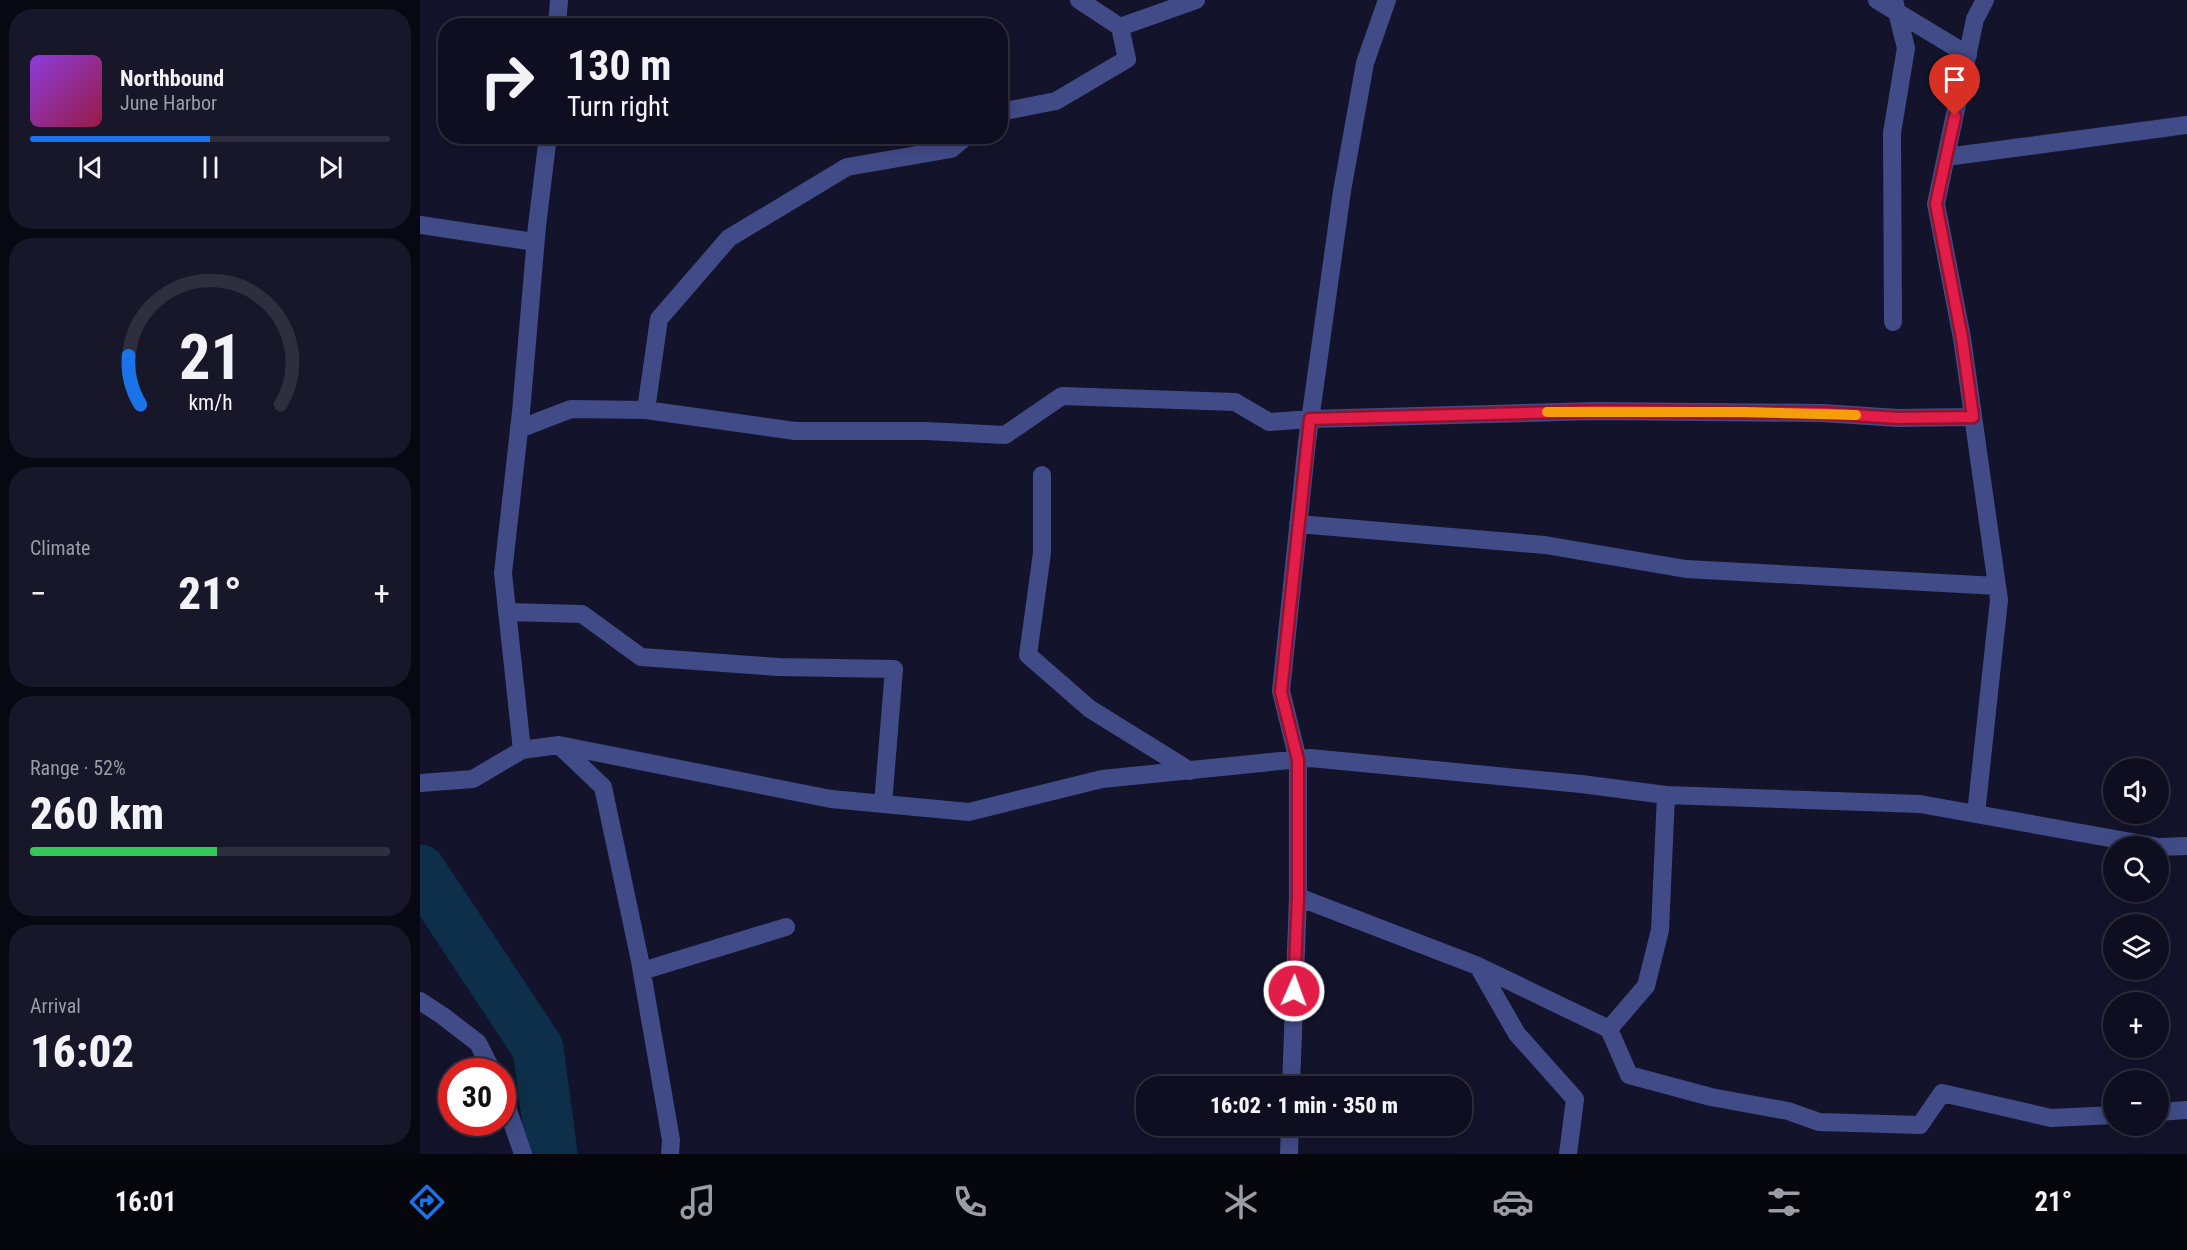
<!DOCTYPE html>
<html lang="en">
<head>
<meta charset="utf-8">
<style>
  body { margin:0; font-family:"Roboto Condensed",sans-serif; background:#171729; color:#f1f3f6; height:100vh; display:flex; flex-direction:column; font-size:22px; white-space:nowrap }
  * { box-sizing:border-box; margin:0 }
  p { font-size:20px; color:#9b9ca5 }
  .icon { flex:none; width:33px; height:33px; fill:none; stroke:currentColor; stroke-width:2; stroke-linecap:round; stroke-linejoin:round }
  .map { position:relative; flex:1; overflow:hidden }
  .side { display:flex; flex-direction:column; gap:9px; padding:9px; background:#080812; width:420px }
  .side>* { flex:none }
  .top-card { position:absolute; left:18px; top:18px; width:570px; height:126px; border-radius:24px; box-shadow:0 3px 15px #0003,0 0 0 2px #2e2e3e; background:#0e0e20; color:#f1f3f6; overflow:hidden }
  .fabs { position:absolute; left:1683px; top:758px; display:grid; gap:12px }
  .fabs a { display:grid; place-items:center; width:66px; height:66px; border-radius:50%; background:#0e0e20; box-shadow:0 3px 15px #0003,0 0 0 2px #2e2e3e; font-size:30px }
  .speed { position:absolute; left:18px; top:1058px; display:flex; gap:12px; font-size:30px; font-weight:700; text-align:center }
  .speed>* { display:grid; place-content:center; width:78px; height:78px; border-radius:50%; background:#0e0e20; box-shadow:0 3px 15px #0003,0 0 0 2px #2e2e3e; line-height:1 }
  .speed .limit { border:9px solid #d22; background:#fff; color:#111 }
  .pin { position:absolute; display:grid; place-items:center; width:51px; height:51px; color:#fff; margin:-62px -26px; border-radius:50% 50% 50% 0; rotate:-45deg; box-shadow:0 0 6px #0007 }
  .pin .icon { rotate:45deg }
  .me { position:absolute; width:66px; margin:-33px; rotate:2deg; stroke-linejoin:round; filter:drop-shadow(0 0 4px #0008) }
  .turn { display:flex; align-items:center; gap:21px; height:126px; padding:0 30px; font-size:27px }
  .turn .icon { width:78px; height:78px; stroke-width:2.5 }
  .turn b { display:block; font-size:42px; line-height:51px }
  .big { font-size:45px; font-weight:800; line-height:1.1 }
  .side .card { flex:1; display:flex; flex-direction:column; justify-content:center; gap:9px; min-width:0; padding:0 21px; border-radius:24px; background:#171729 }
  .side .dial { align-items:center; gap:0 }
  .dial svg { height:156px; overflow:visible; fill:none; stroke:#2e2e3e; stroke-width:7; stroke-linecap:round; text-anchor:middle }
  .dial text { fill:#f1f3f6; stroke:none }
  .song { display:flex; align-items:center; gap:18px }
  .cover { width:72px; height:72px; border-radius:9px; background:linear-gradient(135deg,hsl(270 70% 55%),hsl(340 70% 35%)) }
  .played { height:6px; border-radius:3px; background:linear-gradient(90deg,#1a73e8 50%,#2e2e3e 50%) }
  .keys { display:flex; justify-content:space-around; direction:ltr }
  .heat { display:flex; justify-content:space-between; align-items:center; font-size:33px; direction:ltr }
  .charge { height:9px; border-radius:4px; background:linear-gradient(90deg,#34c759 52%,#2e2e3e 0) }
  .trip { position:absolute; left:716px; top:1076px; width:336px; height:60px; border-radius:24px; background:#0e0e20; box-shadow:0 3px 15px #0003,0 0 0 2px #2e2e3e; font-weight:800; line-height:60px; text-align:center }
  .tabs { display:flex; height:96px; justify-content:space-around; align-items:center; background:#06060d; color:#9b9ca5 }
  .tabs .icon { width:42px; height:42px }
  .tabs .selected { color:#1a73e8 }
  .tabs b { font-size:27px; color:#f1f3f6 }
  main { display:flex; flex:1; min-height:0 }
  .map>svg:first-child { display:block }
</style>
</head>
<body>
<main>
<section class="side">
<div class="card">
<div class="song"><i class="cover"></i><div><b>Northbound</b><p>June Harbor</p></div></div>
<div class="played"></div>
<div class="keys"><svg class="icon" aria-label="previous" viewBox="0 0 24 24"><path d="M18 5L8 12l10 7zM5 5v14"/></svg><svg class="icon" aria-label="pause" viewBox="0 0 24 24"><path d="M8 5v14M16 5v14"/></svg><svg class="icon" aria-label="next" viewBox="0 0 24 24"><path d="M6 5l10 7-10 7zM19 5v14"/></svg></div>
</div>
<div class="card dial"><svg viewBox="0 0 100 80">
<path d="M14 69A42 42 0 1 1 86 69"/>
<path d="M14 69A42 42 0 0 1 8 44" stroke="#1a73e8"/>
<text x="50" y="56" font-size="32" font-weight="700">21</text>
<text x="50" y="72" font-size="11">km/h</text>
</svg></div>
<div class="card"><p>Climate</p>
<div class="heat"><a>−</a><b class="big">21°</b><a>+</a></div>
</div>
<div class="card"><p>Range · 52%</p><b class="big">260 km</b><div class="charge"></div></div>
<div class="card"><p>Arrival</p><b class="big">16:02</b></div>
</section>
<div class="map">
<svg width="1767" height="1154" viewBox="0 0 1767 1154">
  <rect width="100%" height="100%" fill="#13132b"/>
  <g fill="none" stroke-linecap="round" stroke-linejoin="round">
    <path stroke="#0e2f49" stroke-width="51" d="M0,870L118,1048L132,1154"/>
    <path stroke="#414b87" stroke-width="18" d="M659,0L700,27L776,0
      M967,0L945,63L922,191L887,442L861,691L878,760V897L1058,966L1189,1029L1209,1075L1291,1097L1368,1111L1399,1122L1500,1125L1522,1093L1631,1118L1694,1115
      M1457,0L1548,55
      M137,26L139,0
      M580,112L636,101L707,59L700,27
      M1526,157L1767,125
      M0,225L115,242
      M1473,322L1472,133L1486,48L1474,0
      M226,410L375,431H506L585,435L642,396L815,402L849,422L890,419L1176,411L1402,413L1478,418L1553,417
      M99,429L151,409L226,410L239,319L309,238L427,167L531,149L547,136
      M622,475V553L608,655L670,709L770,771
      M878,524L1125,545L1266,569L1577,586
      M87,612L162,614L221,657L358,667L474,669L463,804
      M139,745L183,787L220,961L251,1140L250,1154
      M102,750L83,573L101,412L117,226L128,136
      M0,783L53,779L102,750L139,745L411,799L549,812L682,779L890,758L1161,784L1246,795L1500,804L1734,846
      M1556,814L1579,600L1542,338L1516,204L1555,19L1565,0
      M1738,847L1767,846
      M1058,966L1097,1034L1155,1099L1148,1154
      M222,971L366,927
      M0,1001L23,1016L58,1043L72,1071
      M1189,1029L1226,986L1240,930L1246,795
      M871,1086L878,897
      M82,1093L103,1154
      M1738,1112L1767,1110
      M869,1154L870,1125"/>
  </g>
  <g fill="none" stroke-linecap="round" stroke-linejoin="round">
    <defs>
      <path id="route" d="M874,991L878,897V760L861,692L890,419L1176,411L1402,413L1478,418L1553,417L1542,338L1516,204L1535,116"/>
    </defs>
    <use href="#route" stroke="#92132f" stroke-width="15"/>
    <use href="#route" stroke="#e11d48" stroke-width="10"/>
    <path stroke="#f59e0b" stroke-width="10" d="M1127,412H1324L1436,415"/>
  </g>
</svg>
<div class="fabs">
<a><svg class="icon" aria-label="sound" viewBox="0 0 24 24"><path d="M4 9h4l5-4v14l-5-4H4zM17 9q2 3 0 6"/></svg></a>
<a><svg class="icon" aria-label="search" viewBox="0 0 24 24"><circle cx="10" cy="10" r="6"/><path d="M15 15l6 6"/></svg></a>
<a><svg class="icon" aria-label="layers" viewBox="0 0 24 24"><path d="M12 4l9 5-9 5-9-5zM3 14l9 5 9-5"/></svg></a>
<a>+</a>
<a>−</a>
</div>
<div class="speed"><div class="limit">30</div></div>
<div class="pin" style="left:1535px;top:116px;background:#d93025"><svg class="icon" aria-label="arrive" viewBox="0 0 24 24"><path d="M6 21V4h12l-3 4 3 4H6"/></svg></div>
<svg class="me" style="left:874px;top:991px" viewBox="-20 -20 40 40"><circle r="17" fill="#e11d48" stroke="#fff" stroke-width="3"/><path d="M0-11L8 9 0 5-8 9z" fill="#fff"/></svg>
<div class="trip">16:02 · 1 min · 350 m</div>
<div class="top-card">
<div class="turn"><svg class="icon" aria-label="right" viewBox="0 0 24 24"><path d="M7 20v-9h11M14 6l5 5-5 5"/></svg><div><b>130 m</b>Turn right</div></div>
</div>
</div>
</main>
<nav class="tabs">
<b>16:01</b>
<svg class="icon selected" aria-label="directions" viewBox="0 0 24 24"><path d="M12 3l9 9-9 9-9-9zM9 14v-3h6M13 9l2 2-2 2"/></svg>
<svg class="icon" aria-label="music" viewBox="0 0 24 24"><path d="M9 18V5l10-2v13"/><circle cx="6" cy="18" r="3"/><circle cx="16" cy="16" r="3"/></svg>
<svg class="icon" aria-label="phone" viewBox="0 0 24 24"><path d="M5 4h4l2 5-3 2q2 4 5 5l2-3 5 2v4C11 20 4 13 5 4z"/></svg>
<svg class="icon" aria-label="climate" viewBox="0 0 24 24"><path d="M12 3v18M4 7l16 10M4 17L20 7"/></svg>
<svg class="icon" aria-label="car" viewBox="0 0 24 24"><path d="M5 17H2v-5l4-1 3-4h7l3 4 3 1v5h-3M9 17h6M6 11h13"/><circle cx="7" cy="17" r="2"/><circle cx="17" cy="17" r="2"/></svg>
<svg class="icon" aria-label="filters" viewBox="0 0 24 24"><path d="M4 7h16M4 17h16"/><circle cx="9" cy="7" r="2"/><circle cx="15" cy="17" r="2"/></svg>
<b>21°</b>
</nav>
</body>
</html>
